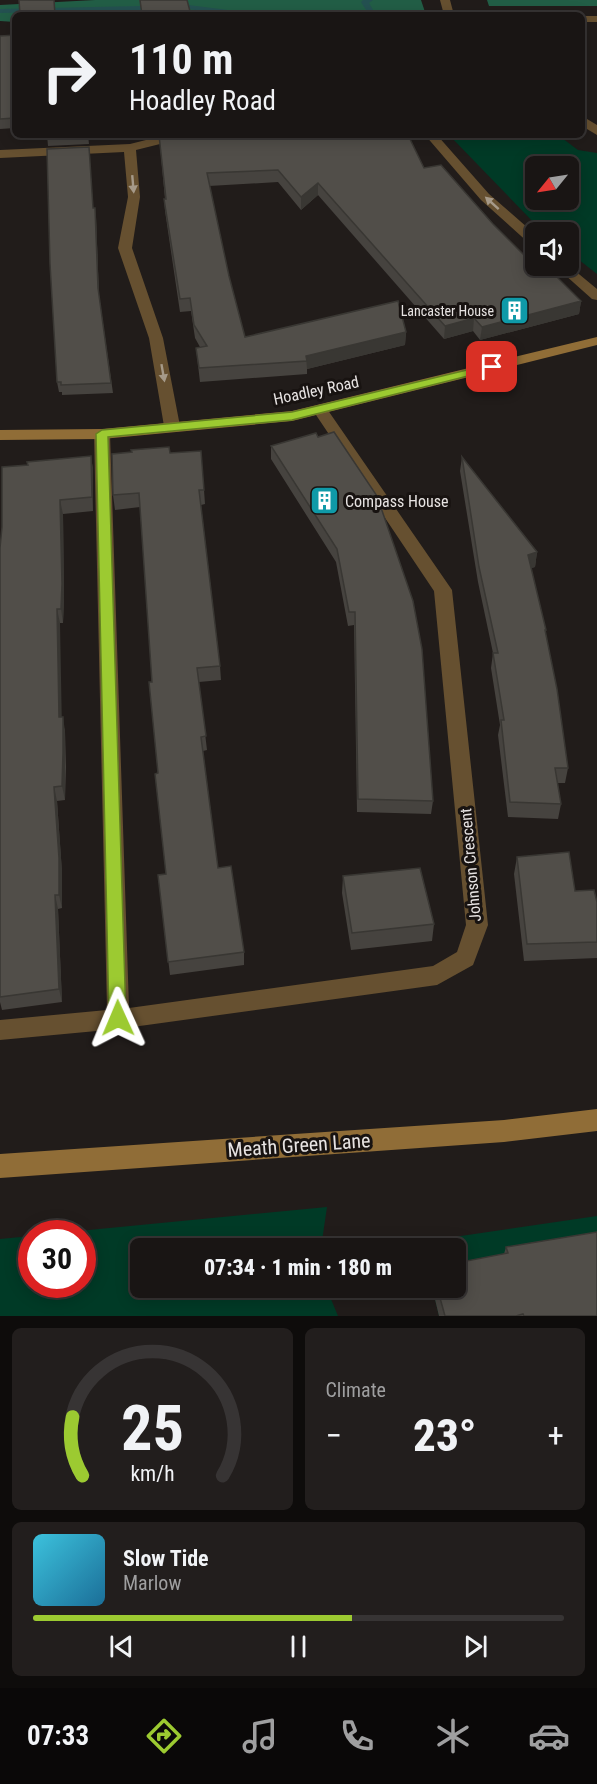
<!DOCTYPE html>
<html lang="en">
<head>
<meta charset="utf-8">
<style>
  body { margin:0; font-family:"Roboto Condensed",sans-serif; background:#221e1d; color:#f1f3f6; height:100vh; display:flex; flex-direction:column; font-size:22px; white-space:nowrap }
  * { box-sizing:border-box; margin:0 }
  p { font-size:20px; color:#9f9fa0 }
  .icon { flex:none; width:33px; height:33px; fill:none; stroke:currentColor; stroke-width:2; stroke-linecap:round; stroke-linejoin:round }
  .map { position:relative; height:1316px; overflow:hidden }
  .sheet { display:flex; flex-direction:column; gap:12px; padding:12px; background:#0e0c0b; flex:1 }
  .sheet>* { flex:none }
  .top-card { position:absolute; left:12px; top:12px; width:573px; height:126px; border-radius:9px; box-shadow:0 3px 15px #0003,0 0 0 2px #373434; background:#191514; color:#f1f3f6; overflow:hidden }
  .needle { width:39px; rotate:240deg }
  .buttons { position:absolute; left:525px; top:156px; display:grid; gap:12px }
  .buttons a { display:grid; place-items:center; width:54px; height:54px; border-radius:9px; background:#191514; box-shadow:0 3px 15px #0003,0 0 0 2px #373434; font-size:30px }
  .speed { position:absolute; left:18px; top:1220px; display:flex; gap:12px; font-size:30px; font-weight:700; text-align:center }
  .speed>* { display:grid; place-content:center; width:78px; height:78px; border-radius:50%; background:#191514; box-shadow:0 3px 15px #0003,0 0 0 2px #373434; line-height:1 }
  .speed .limit { border:9px solid #d22; background:#fff; color:#111 }
  .pin { position:absolute; display:grid; place-items:center; width:51px; height:51px; color:#fff; margin:-26px; border-radius:12px; box-shadow:0 3px 9px #0006 }
  .me { position:absolute; width:66px; margin:-33px; rotate:359deg; stroke-linejoin:round; filter:drop-shadow(0 0 4px #0008) }
  .turn { display:flex; align-items:center; gap:21px; height:126px; padding:0 18px; font-size:27px }
  .turn .icon { width:78px; height:78px; stroke-width:2.5 }
  .turn b { display:block; font-size:42px; line-height:51px }
  .big { font-size:45px; font-weight:800; line-height:1.1 }
  .sheet .card { flex:1; display:flex; flex-direction:column; justify-content:center; gap:9px; min-width:0; padding:0 21px; border-radius:9px; background:#221e1d }
  .sheet .dial { align-items:center; gap:0 }
  .dial svg { height:156px; overflow:visible; fill:none; stroke:#373434; stroke-width:7; stroke-linecap:round; text-anchor:middle }
  .dial text { fill:#f1f3f6; stroke:none }
  .song { display:flex; align-items:center; gap:18px }
  .cover { width:72px; height:72px; border-radius:9px; background:linear-gradient(135deg,hsl(190 70% 55%),hsl(200 70% 35%)) }
  .played { height:6px; border-radius:3px; background:linear-gradient(90deg,#9cca31 60%,#373434 60%) }
  .keys { display:flex; justify-content:space-around; direction:ltr }
  .heat { display:flex; justify-content:space-between; align-items:center; font-size:33px; direction:ltr }
  .sheet .tiles { flex:1; display:grid; gap:12px; grid-template-columns:1fr 1fr }
  .card:last-child { grid-column:span 2 }
  .trip { position:absolute; left:130px; top:1238px; width:336px; height:60px; border-radius:9px; background:#191514; box-shadow:0 3px 15px #0003,0 0 0 2px #373434; font-weight:800; line-height:60px; text-align:center }
  .menu { display:flex; height:96px; justify-content:space-around; align-items:center; background:#0a0808; color:#9f9fa0 }
  .menu .icon { width:42px; height:42px }
  .menu .on { color:#9cca31 }
  .menu b { font-size:27px; color:#f1f3f6 }
  .map>svg:first-child { display:block }
</style>
</head>
<body>
<div class="map">
<svg width="597" height="1316" viewBox="0 0 597 1316">
  <rect width="100%" height="100%" fill="#211c1a"/>
  <path fill="#003a26" fill-rule="evenodd" d="M449,135H558L578,150L597,153V274L569,252L568,232H544L539,228ZM536,166H568V200H536Z
    M327,1207L321,1248H141V1287H326L338,1316H0V1239L31,1236L32,1284H82V1233H58Z
    M597,1216V1316H439L432,1287H456V1248H448L454,1237Z"/>
  <path fill="#225e46" d="M95,0H421L426,15H15V22L0,21V5Z
    M487,0H597V6H489Z"/>
  <g fill="none" stroke-linecap="round" stroke-linejoin="round">
    <path fill="#245151" fill-rule="evenodd" d="M363,0H373L369,3L376,15H364L368,13L361,2Z
      M188,5L236,11L302,13L306,15H233L188,9L0,13V9Z"/>
    <path fill="#665030" fill-rule="evenodd" d="M440,0H450L454,15H444Z
      M582,16H597V22H582Z
      M582,116L597,125V135L582,126Z
      M166,135H240L234,139L168,142L136,150L140,197L132,248L163,338L180,426L172,431L164,426L149,338L118,248L128,197L124,152L0,158V150L130,144Z
      M425,135H437L489,194L536,235V246L531,245L481,200Z
      M568,265L597,289V300L592,299L555,266Z
      M320,404L325,406L452,590L488,925L473,965L437,985L118,1029L0,1040V1020L107,1010L94,434L102,429L110,434L129,1008L433,966L457,952L466,925L434,591L312,409Z"/>
    <path fill="#906d37" fill-rule="evenodd" d="M597,337V345L292,421L102,439L0,440V430L102,429L292,411Z
      M597,1109V1131L504,1142L0,1178V1154L504,1120Z"/>
  </g>
  <path fill="#46433f" d="M15,35V128L0,129V36Z
    M47,135H88L89,144L48,146Z
    M159,135L424,168L493,224L538,269L581,301L579,314L480,340L473,331L444,339L318,195L301,210L278,182L209,186L229,276L245,337L406,332L405,345L307,369V374L200,382L196,348L200,347L195,338L191,311L180,312L165,211L164,199H165Z
    M89,147L93,208L96,217L99,295L113,393L62,395V392H59L57,382Z
    M316,433L433,801L431,814L357,812L354,625L348,626L336,562L271,459V446Z
    M170,453L204,490L205,504L201,505L220,666L221,680L199,682L207,750L203,751L218,868L244,952V965L170,975L158,875L166,874L140,507L115,510L113,495Z
    M91,456L93,470V511L63,514L64,598L63,623H60V675L61,717L65,731L66,767L65,800L57,801L62,872V908L58,909L62,1002L2,1010L0,1002V548L28,465Z
    M462,457L537,552L535,567L531,568L546,630V635L568,768L565,783H557L561,804L558,819L508,817L498,735L500,725L491,668L493,653L478,582L460,471Z
    M517,857L575,891L597,902V958L524,961L514,874Z
    M343,876L434,924L432,941L351,950L342,893Z
    M506,1247L597,1316H439L432,1287H456L504,1254Z"/>
  <path fill="#393733" d="M318,183V195L301,210V197Z
    M95,208L96,217L99,298L98,288Z
    M581,301L579,314L480,340L482,327Z
    M474,318L473,331L444,339L445,326Z
    M406,332L405,345L307,369L306,356Z
    M91,456L93,470V511L92,497Z
    M60,500L63,514L64,598L63,623L61,609Z
    M537,552L535,567L525,570L528,555Z
    M57,609L60,623L62,731L59,717Z
    M63,717L65,731V800L62,786Z
    M54,787L57,801L62,872V908L59,895Z
    M55,895L58,909L62,1002L59,989Z"/>
  <path fill="#514e49" stroke="#393733" stroke-width="1.5" d="M19,0H54L55,15H20Z
    M140,0H187L191,15H142Z
    M15,35V118L0,119V36Z
    M159,135H408L424,168L441,165L493,224L538,269L547,267L581,301L482,327L474,318L445,326L318,183L301,197L278,170L207,173L229,276L245,337L398,301L406,332L306,356L307,361L199,368L196,348L207,346L194,325L190,298L180,299L164,199H166Z
    M89,147L93,208H95L98,288L111,383L61,385V382H57L50,264L47,149Z
    M334,432L377,496L413,601L422,649L433,801L358,799L355,612H349L337,549L271,446L316,433L318,437Z
    M169,447L170,453L201,451L204,490H199L220,666L197,668L206,736L201,737L218,868L231,866L244,952L168,962L158,875L166,874L155,774L158,773L149,682H152L139,493L113,495L112,454L132,452L131,450Z
    M91,456L92,497L60,500L62,584L61,609H57L58,661L59,717H63V753L62,786L54,787L59,858V895H55L59,989L0,997V548L2,527V467L28,465L27,462Z
    M462,457L537,552L528,555L546,630H545L557,689L568,768H555L561,804L510,802L501,720H504L493,653H498L479,567Z
    M569,852L575,891L594,890L597,902V942L527,944L517,857Z
    M420,868L434,924L352,933L343,876Z
    M597,1232V1316H524L523,1314L516,1316H445L437,1287H456V1263L508,1253L506,1247Z"/>
  <defs><path id="oneway-solid" d="M-6-.8H1V-3.2L6.5 0L1 3.2V.8H-6Z" transform="scale(1.5)"/></defs>
  <g fill="#a69a89">
    <use href="#oneway-solid" transform="translate(133 184) rotate(85)"/>
    <use href="#oneway-solid" transform="translate(492 203) rotate(-138)"/>
    <use href="#oneway-solid" transform="translate(163 373) rotate(80)"/>
  </g>
  <path fill="#9cca31" stroke="#658320" stroke-width="1.5" d="M492,364L496,365V369L292,420L108,437L126,1018L124,1024L118,1026L112,1024L109,1018L96,434L102,430L292,412Z"/>
  <defs>
    <symbol id="building-square" viewBox="-11 -11 22 22"><rect x="-9" y="-9" width="18" height="18" rx="4" fill="#0f9aa8" stroke="#181311"/><path d="M-4-6H4V6H1V3H-1V6H-4ZM-2.5-4.3h1.7v1.8h-1.7ZM.8-4.3h1.7v1.8H.8ZM-2.5-1h1.7V.8h-1.7ZM.8-1h1.7V.8H.8Z" fill="#fff"/></symbol>
  </defs>
  <g fill-rule="evenodd">
    <use href="#building-square" x="498" y="294" width="33" height="33"/>
    <use href="#building-square" x="308" y="484" width="33" height="33"/>
  </g>
  <g text-anchor="middle" stroke-width="6" stroke-linejoin="round" paint-order="stroke">
    <g font-size="14" fill="#e7e3e2" stroke="#181311" text-anchor="end">
      <text x="494" y="316">Lancaster House</text>
    </g>
    <g font-size="16" fill="#e7e3e2" stroke="#181311">
      <text transform="translate(316 390) rotate(-12)" y="6">Hoadley Road</text>
      <text transform="translate(470 865) rotate(-95)" y="6">Johnson Crescent</text>
    </g>
    <g font-size="16" fill="#e7e3e2" stroke="#181311" text-anchor="start">
      <text x="345" y="507">Compass House</text>
    </g>
    <g font-size="20" fill="#e7e3e2" stroke="#181311">
      <text transform="translate(299 1145) rotate(-4)" y="7">Meath Green Lane</text>
    </g>
  </g>
</svg>
<div class="buttons">
<a><svg class="needle" viewBox="-14 -14 28 28"><path d="M0-13l5 13h-10z" fill="#e53935"/><path d="M0 13l5-13h-10z" fill="#9f9fa0"/></svg></a>
<a><svg class="icon" aria-label="sound" viewBox="0 0 24 24"><path d="M4 9h4l5-4v14l-5-4H4zM17 9q2 3 0 6"/></svg></a>
</div>
<div class="speed"><div class="limit">30</div></div>
<div class="pin" style="left:492px;top:367px;background:#d93025"><svg class="icon" aria-label="arrive" viewBox="0 0 24 24"><path d="M6 21V4h12l-3 4 3 4H6"/></svg></div>
<svg class="me" style="left:118px;top:1018px" viewBox="-20 -20 40 40"><path d="M0-17L14 15 0 8-14 15z" fill="#9cca31" stroke="#fff" stroke-width="4"/></svg>
<div class="trip">07:34 · 1 min · 180 m</div>
<div class="top-card">
<div class="turn"><svg class="icon" aria-label="right" viewBox="0 0 24 24"><path d="M7 20v-9h11M14 6l5 5-5 5"/></svg><div><b>110 m</b>Hoadley Road</div></div>
</div>
</div>
<section class="sheet">
<div class="tiles">
<div class="card dial"><svg viewBox="0 0 100 80">
<path d="M14 69A42 42 0 1 1 86 69"/>
<path d="M14 69A42 42 0 0 1 9 39" stroke="#9cca31"/>
<text x="50" y="56" font-size="32" font-weight="700">25</text>
<text x="50" y="72" font-size="11">km/h</text>
</svg></div>
<div class="card"><p>Climate</p>
<div class="heat"><a>−</a><b class="big">23°</b><a>+</a></div>
</div>
<div class="card">
<div class="song"><i class="cover"></i><div><b>Slow Tide</b><p>Marlow</p></div></div>
<div class="played"></div>
<div class="keys"><svg class="icon" aria-label="previous" viewBox="0 0 24 24"><path d="M18 5L8 12l10 7zM5 5v14"/></svg><svg class="icon" aria-label="pause" viewBox="0 0 24 24"><path d="M8 5v14M16 5v14"/></svg><svg class="icon" aria-label="next" viewBox="0 0 24 24"><path d="M6 5l10 7-10 7zM19 5v14"/></svg></div>
</div>
</div>
</section>
<nav class="menu">
<b>07:33</b>
<svg class="icon on" aria-label="directions" viewBox="0 0 24 24"><path d="M12 3l9 9-9 9-9-9zM9 14v-3h6M13 9l2 2-2 2"/></svg>
<svg class="icon" aria-label="music" viewBox="0 0 24 24"><path d="M9 18V5l10-2v13"/><circle cx="6" cy="18" r="3"/><circle cx="16" cy="16" r="3"/></svg>
<svg class="icon" aria-label="phone" viewBox="0 0 24 24"><path d="M5 4h4l2 5-3 2q2 4 5 5l2-3 5 2v4C11 20 4 13 5 4z"/></svg>
<svg class="icon" aria-label="climate" viewBox="0 0 24 24"><path d="M12 3v18M4 7l16 10M4 17L20 7"/></svg>
<svg class="icon" aria-label="car" viewBox="0 0 24 24"><path d="M5 17H2v-5l4-1 3-4h7l3 4 3 1v5h-3M9 17h6M6 11h13"/><circle cx="7" cy="17" r="2"/><circle cx="17" cy="17" r="2"/></svg>
</nav>
</body>
</html>
